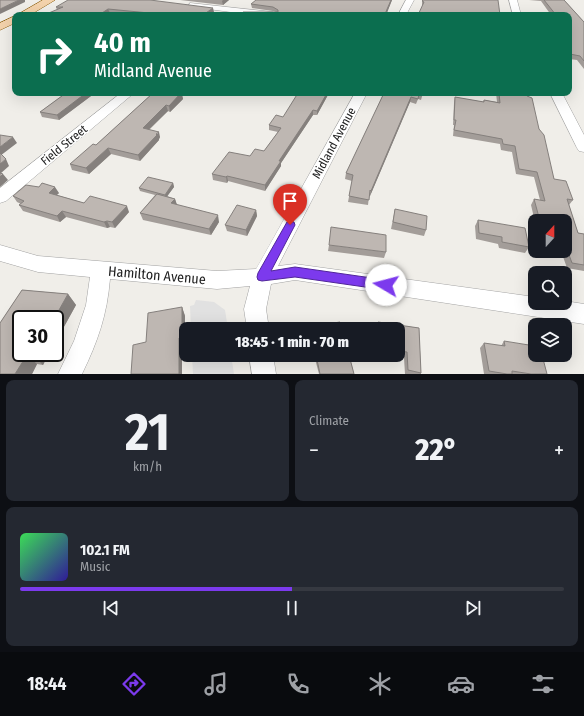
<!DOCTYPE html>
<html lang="en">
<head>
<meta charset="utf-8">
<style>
  body { margin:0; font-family:"Fira Sans Condensed",sans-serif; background:#242831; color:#f1f3f6; height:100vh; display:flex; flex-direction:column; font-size:15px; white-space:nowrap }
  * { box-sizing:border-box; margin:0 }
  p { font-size:13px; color:#9ea1a6 }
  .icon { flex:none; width:22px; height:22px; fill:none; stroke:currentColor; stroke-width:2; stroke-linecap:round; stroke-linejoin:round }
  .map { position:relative; height:374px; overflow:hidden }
  .sheet { display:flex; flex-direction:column; gap:6px; padding:6px; background:#0d0f14; flex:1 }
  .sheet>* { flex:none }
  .hud { position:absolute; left:12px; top:12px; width:560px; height:84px; border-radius:8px; box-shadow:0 4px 16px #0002; background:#0b6e4f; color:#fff; overflow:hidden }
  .needle { width:26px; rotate:21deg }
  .fabs { position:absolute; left:528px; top:214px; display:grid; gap:8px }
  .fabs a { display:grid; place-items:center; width:44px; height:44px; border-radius:8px; background:#171b24; box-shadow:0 4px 16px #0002; font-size:20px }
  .speed { position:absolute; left:12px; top:310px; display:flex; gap:8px; font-size:20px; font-weight:700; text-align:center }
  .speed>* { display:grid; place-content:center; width:52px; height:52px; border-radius:50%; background:#171b24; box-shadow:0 4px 16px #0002; line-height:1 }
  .speed .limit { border:2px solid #111; border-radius:6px; background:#fff; color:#111 }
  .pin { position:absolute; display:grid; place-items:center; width:34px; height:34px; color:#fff; margin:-41px -17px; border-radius:50% 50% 50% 0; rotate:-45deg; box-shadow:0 0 4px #0007 }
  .pin .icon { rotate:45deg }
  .me { position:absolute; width:44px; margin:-22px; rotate:278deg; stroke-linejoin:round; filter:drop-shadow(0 0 3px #0008) }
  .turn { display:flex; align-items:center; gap:14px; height:84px; padding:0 16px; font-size:18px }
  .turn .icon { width:52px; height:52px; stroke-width:2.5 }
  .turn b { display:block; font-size:28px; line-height:34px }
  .big { font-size:30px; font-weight:800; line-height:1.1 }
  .sheet .card { flex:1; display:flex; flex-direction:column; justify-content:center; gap:6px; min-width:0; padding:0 14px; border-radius:8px; background:#242831 }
  .sheet .dial { align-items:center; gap:0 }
  .dial b { font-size:52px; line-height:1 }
  .song { display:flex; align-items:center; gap:12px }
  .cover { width:48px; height:48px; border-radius:6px; background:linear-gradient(135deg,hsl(130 70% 55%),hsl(250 70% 35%)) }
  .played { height:4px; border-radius:2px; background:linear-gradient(90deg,#7c3aed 50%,#363941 50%) }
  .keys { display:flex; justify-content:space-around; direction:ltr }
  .heat { display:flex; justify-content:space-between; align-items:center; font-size:22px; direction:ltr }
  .sheet .tiles { flex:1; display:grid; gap:6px; grid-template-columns:1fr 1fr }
  .card:last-child { grid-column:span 2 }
  .trip { position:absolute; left:179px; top:322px; width:226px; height:40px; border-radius:8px; background:#171b24; box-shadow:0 4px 16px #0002; font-weight:800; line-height:40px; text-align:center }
  .tabs { display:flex; height:64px; justify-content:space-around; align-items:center; background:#090b0e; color:#9ea1a6 }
  .tabs .icon { width:28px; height:28px }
  .tabs .active { color:#7c3aed }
  .tabs b { font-size:18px; color:#f1f3f6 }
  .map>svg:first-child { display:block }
</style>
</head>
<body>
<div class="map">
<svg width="584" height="374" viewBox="0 0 584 374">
  <rect width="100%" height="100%" fill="#f0eee9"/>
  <path fill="#e1e1e1" d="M196,300L214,302L225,310L228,329H191L190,306L194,305Z
    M192,355H231L234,374H193Z"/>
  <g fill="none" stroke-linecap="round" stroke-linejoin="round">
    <defs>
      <path id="minor" d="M406,0H414L406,15H398Z
        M509,0H517L521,15H513Z
        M190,3L273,12L277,15H253L193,7L189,5Z
        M121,93H134L6,201L0,203V188Z
        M355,93H367L278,266L295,264L535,297V303H565V301L584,304V324L295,280L271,284L266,309L269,329H247L244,309L250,286L217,289L110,279C107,315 98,341 82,374H58L74,341L86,305L90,277L38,272L0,261V245L38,256L217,271L256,269Z
        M550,93H562L584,135V152L579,151L577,148Z
        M249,355H273L276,374H252Z"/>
      <path id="major" d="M43,0H55L30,15H17Z
        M15,16V23L0,30V23Z"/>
    </defs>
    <use href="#minor" stroke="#a2a2a2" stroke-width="1"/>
    <use href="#major" stroke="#8f610f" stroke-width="1"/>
    <use href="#minor" fill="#fff" fill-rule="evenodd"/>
    <use href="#major" fill="#f3d2ab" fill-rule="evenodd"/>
  </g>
  <path fill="#a39d99" d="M180,0H229L223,5Z
    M392,0L386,15H240L276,12L273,11L252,8L251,4Z
    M529,0H564L584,22V69L577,60L569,59V15H551L541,1Z
    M422,1L500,15L422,5Z
    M56,7L214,12L210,15H128L110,13L57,10Z
    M54,93H95L59,120L42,117L40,112L62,96V94Z
    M153,93H183L182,95L183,99L170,112L168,111L149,130L160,137L159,139V140L140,161L111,154L89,174L72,170L70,164L96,145Z
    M329,93L317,115H313L281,163V166L265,191L228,181L227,183L213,180L212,174L250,156L264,151L278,132L269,130V125L283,117Z
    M384,93H423L421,100L418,99L416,104L410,102L370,196H369L368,205L348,202L352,181L345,179L346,173Z
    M496,93H526L527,96L539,129L554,179L573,200L569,205L578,233L584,234V271L567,268L561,251H565V221H535V222L531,205L534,199L540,200L534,177L516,174L512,152L501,150L500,144L453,136L454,125H453L454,103L455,97L483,102L484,100L497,102Z
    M173,183L174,187L167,196L175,199L177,205L219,222L211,235L143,220L140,213L155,195L140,191L139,188Z
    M59,193L57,195L84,203L129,212L115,228L110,227L107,228L66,217L60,222L23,211L19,205L21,204L17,202L13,196Z
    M395,209L426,230L424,236L391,229Z
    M256,210L257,216L247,236L227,231L225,225Z
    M478,220L529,247L525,253L499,248L498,244L476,239L475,226Z
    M329,245L386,252L384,258L328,251Z
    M22,290L68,294L76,305L55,343V319H21V353H49L43,365L37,364L32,374H0V323Z
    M182,307L185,316V345L182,346L146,342Z
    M378,322L419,328L421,373V374H405L404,358L387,355H398V329H376Z
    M504,341L547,374H484L480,348L484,343L501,346Z
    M314,355H349L354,374H319Z"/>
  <path fill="#85807d" d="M19,0H25V2L0,14V9Z
    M223,0H229L223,5L222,1Z
    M391,0H392L386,15H385Z
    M213,8L214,12L210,15H203Z
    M108,9L110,13L106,15H99Z
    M86,93H95L59,120L57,115Z
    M178,93H183L182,95L183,99L170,112L169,106Z
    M327,93H329L317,115V111Z
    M411,97L410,102L370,196L371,191Z
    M166,105L168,111L144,134L143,128Z
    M313,110V115L281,163V166L265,191V185L279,161Z
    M159,132L160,137L159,139V140L140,161L138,155Z
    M13,137L17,143L0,156V147Z
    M108,148L111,154L89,174L86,168Z
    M6,159L9,166L0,174V164Z
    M3,174L8,180L0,187V177Z
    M227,176L228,181L227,183L226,177Z
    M173,183L174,187L166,198L165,195Z
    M55,187L59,193L52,199L49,193Z
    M175,199L177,205L171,203Z
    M127,206L129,212L115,228L112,222Z
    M256,210L257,216L247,236L246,230Z
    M62,211L66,217L60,222L57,216Z
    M218,215L219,222L211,235L209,229Z
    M107,221L110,227L107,228L104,222Z
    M68,294L76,305L55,343V319H54Z
    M182,307L185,316V345L182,337Z
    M179,338L182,346V374H179Z
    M34,353H49L43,365L33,355Z
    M27,355L37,364L32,374H15Z"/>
  <path fill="#beb7b2" stroke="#85807d" d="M0,0H19L0,9Z
    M68,0H150L213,8L203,15H146L149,13L108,9L99,15H44L63,7H56Z
    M256,0H391L385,14H377V15H240L243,12H278V10L273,7L251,4Z
    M423,0H498L500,15H418L424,2L422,1Z
    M544,0H564L584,22V61L580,56L570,54L569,52V15H556Z
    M65,93H86L57,115L40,112L66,93Z
    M153,93H181L169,106L166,105L143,128L159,132L156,134L157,135L138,155L108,148L86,168L70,164L93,144L96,145Z
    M298,93H327L317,111L313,110L279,161H281L265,185L227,176L226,177L212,174L229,152L250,156L255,149L264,151L281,128L269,125L276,115L283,117Z
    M384,93H423L422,95L419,94L418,99L411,97L371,191L370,190L369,200L349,196L353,175L346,173Z
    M499,93H526L527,96L532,98L539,129L544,135L554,179L566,181L573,200L567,199L578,233L584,234V265L572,263L565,244V221H540L534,199L545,201L537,172L519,169L515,146L503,144L502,139L454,130L456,120H454L455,97L484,102V100L500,103Z
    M0,135L13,137L0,147Z
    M0,153L6,159L0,164Z
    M0,173L3,174L0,177Z
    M148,177L173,183L165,195L139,188Z
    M42,183L55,187L49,193L84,203L90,196L127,206L112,222L107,221L104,222L62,211L57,216L19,205L24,201L13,196L26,185L39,187Z
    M157,194L175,199L171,203L218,215L209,229L140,213Z
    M237,205L256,210L246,230L225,225Z
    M395,209L427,216L426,230L393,222Z
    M478,220L525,228L529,247L502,242V237L479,233Z
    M331,227L386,235V252L329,245Z
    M22,290L68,294L54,319H21V353H34L33,355H27L15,374H0V323Z
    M182,307V337L179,338V374H131L133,345L146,342L148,313Z
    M340,322L342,329H314V326Z
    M378,322L419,328L421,373L408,370L407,352L398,351V329H378Z
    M504,341L535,346V355H542L547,374H531L512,371V374H507L489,371L484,343L505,346Z
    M316,355H349L354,374H320Z"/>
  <path fill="#7c3aed" stroke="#51269a" d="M290,221L294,222L295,225L271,271L295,267L386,280L390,282L392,285L390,289L386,290L295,277L262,281L258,280L257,277L258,273L287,222Z"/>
  <g text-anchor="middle" stroke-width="3" stroke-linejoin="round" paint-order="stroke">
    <g font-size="12" fill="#212121" stroke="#fff">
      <text transform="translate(334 143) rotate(-62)" y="4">Midland Avenue</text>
      <text transform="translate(64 145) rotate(-39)" y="4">Field Street</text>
    </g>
    <g font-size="14" fill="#212121" stroke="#fff">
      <text transform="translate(157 275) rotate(5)" y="5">Hamilton Avenue</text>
    </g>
  </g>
</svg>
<div class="fabs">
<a><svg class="needle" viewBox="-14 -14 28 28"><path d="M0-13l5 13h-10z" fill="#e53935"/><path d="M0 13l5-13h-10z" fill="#9ea1a6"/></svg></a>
<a><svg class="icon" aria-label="search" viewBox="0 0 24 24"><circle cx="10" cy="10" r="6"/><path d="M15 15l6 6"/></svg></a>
<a><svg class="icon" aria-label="layers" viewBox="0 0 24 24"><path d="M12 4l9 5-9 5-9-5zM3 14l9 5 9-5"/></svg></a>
</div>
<div class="speed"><div class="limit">30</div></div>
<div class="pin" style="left:290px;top:225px;background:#d93025"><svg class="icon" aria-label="arrive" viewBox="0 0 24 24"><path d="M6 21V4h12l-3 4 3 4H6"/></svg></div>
<svg class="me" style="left:386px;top:285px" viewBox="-20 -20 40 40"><circle r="19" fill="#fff"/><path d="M0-13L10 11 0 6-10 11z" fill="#7c3aed"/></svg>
<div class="trip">18:45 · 1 min · 70 m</div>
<div class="hud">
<div class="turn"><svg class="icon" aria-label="right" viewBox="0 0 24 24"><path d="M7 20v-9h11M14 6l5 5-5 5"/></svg><div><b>40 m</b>Midland Avenue</div></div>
</div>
</div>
<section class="sheet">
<div class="tiles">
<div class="card dial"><b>21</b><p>km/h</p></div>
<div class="card"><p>Climate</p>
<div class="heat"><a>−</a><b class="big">22°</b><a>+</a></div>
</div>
<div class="card">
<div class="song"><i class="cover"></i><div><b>102.1 FM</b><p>Music</p></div></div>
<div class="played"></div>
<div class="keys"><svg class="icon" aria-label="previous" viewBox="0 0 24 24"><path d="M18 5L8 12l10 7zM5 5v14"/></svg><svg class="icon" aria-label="pause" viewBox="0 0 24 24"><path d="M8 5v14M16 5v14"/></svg><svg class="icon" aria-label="next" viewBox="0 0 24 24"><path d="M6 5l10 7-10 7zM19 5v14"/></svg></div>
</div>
</div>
</section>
<nav class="tabs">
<b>18:44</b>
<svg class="icon active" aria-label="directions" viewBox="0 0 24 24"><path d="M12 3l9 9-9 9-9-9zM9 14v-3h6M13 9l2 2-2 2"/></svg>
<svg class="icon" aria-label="music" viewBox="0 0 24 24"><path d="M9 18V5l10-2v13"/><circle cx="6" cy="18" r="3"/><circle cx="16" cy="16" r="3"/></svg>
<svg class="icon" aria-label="phone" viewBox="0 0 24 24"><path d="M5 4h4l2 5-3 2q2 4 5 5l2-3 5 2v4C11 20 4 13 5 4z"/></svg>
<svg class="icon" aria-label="climate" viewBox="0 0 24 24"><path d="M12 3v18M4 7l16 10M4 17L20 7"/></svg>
<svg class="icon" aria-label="car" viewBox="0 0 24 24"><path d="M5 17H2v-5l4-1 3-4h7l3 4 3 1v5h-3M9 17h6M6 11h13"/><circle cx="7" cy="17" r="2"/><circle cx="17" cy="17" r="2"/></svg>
<svg class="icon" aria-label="filters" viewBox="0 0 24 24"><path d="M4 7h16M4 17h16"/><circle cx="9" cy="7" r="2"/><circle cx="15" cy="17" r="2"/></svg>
</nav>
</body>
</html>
